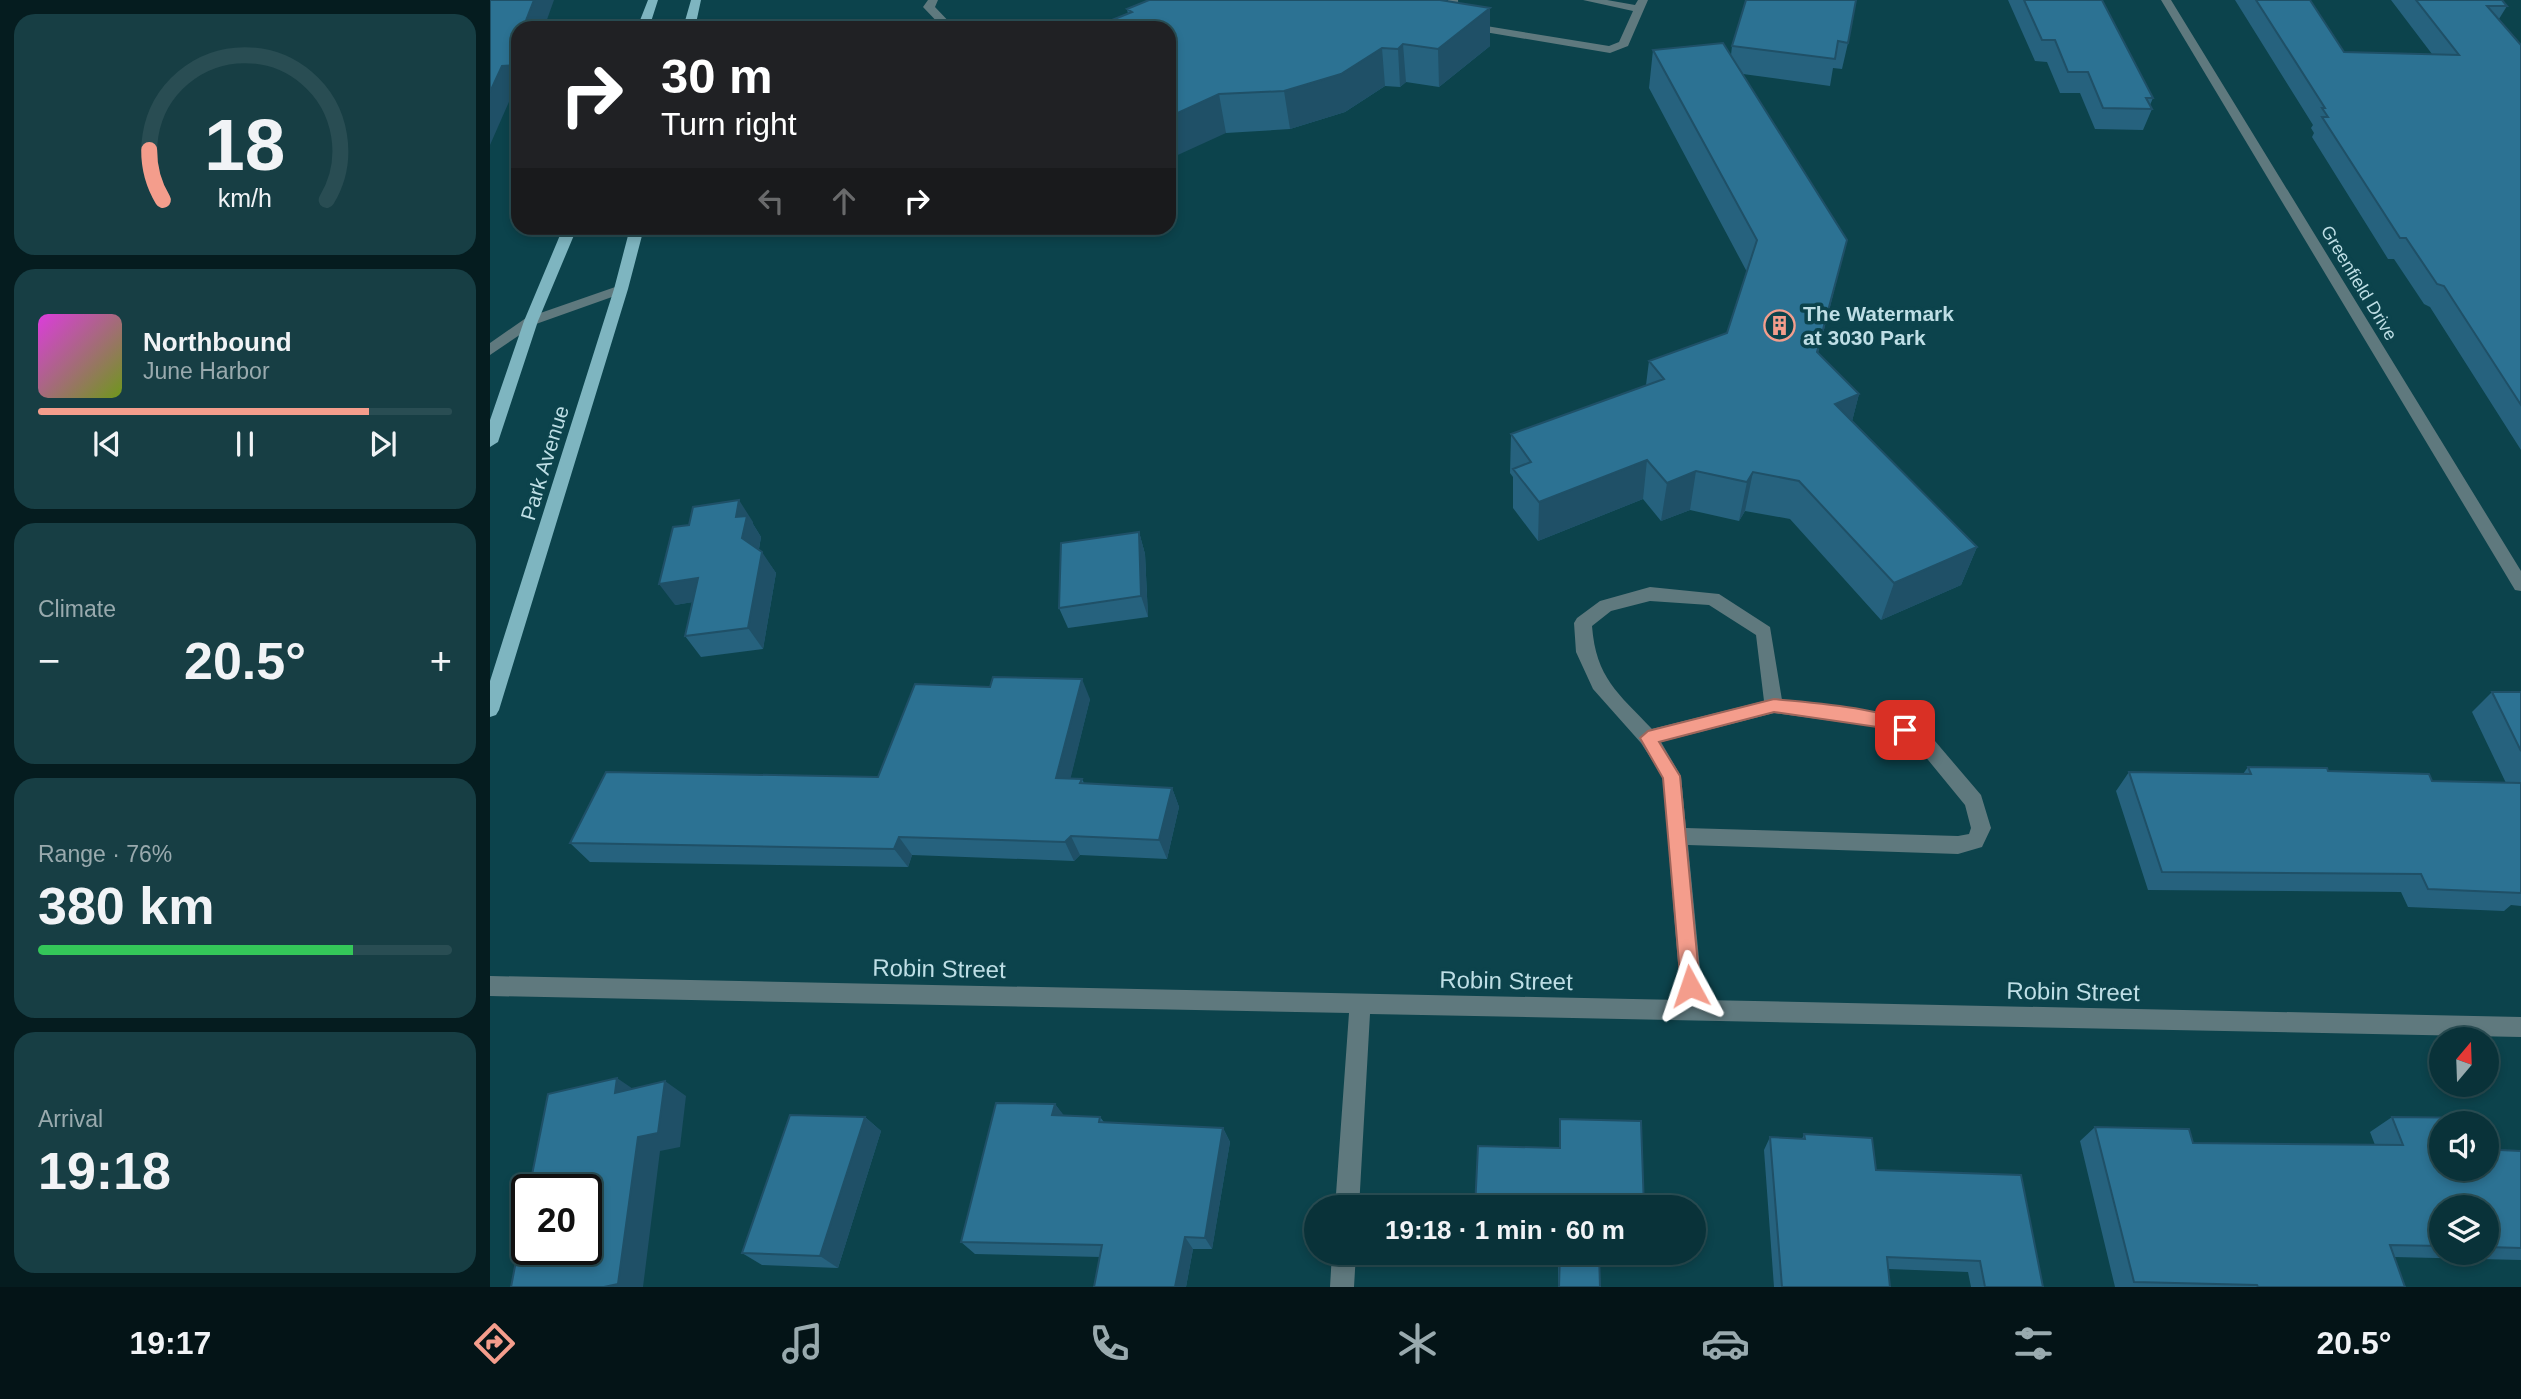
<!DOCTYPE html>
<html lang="en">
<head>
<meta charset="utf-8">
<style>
  body { margin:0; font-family:Helvetica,sans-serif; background:#173e44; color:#f1f3f6; height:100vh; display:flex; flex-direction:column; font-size:26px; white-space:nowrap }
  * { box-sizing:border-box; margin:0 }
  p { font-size:23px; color:#99aaae }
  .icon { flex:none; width:38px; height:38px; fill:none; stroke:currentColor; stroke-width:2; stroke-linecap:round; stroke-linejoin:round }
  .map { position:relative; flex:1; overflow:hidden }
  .details { display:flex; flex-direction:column; gap:14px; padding:14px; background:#051c1f; width:490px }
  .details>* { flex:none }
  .hud { position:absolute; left:21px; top:21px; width:665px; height:214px; border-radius:21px; box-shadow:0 4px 10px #0003,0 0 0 2px #294d53; background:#202124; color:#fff; overflow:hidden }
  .needle { width:46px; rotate:19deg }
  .fabs { position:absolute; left:1939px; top:1027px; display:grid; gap:14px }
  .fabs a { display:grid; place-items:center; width:70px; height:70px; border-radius:50%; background:#093239; box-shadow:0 4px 10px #0003,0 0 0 2px #294d53; font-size:35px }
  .speed { position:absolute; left:21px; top:1174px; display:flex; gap:14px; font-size:35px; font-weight:700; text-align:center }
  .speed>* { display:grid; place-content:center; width:91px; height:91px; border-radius:50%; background:#093239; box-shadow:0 4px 10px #0003,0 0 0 2px #294d53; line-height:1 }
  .speed .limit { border:4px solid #111; border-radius:10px; background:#fff; color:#111 }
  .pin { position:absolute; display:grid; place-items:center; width:60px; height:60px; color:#fff; margin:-30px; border-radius:14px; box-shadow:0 4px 10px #0006 }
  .me { position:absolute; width:77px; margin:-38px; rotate:355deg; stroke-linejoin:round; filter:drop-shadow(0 0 5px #0008) }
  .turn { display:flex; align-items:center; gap:24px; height:147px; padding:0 35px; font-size:32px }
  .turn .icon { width:91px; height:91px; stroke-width:2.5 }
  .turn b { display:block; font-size:49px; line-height:60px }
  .lanes { display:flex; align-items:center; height:66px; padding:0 35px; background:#0003; justify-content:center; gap:35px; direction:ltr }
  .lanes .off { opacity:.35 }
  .big { font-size:52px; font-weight:600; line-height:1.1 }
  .details .tile { flex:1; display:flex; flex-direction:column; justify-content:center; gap:10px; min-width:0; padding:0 24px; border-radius:21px; background:#173e44 }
  .details .dial { align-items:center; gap:0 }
  .dial svg { height:182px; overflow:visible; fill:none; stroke:#294d53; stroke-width:7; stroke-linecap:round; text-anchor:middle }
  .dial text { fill:#f1f3f6; stroke:none }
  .song { display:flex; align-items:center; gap:21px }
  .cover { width:84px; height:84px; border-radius:10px; background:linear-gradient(135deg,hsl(300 70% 55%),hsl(80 70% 35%)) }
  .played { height:7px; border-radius:4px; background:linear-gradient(90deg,#f49d8c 80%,#294d53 80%) }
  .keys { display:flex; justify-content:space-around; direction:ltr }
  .heat { display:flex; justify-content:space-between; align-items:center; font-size:38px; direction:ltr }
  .charge { height:10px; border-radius:5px; background:linear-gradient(90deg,#34c759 76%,#294d53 0) }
  .trip { position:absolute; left:814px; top:1195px; width:402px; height:70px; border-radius:35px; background:#093239; box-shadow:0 4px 10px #0003,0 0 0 2px #294d53; font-weight:600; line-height:70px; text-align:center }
  .tabs { display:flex; height:112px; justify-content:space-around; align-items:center; background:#041417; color:#99aaae }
  .tabs .icon { width:49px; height:49px }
  .tabs .current { color:#f49d8c }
  .tabs b { font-size:32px; color:#f1f3f6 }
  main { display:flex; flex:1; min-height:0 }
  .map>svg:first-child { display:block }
</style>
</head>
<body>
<main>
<section class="details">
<div class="tile dial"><svg viewBox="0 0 100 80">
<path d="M14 69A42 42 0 1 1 86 69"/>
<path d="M14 69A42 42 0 0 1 8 47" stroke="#f49d8c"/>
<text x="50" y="56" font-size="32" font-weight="700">18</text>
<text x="50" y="72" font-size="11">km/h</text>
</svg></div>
<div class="tile">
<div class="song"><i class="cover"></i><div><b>Northbound</b><p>June Harbor</p></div></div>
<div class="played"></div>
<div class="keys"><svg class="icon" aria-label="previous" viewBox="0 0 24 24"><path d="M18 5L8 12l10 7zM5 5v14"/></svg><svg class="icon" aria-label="pause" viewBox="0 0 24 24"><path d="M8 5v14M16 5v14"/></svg><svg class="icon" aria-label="next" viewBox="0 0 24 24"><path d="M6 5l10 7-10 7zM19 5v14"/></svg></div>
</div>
<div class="tile"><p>Climate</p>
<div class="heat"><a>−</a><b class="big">20.5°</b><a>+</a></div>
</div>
<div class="tile"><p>Range · 76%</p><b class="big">380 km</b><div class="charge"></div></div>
<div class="tile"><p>Arrival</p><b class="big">19:18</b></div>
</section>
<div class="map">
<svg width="2031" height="1287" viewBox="0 0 2031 1287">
  <rect width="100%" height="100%" fill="#0c434c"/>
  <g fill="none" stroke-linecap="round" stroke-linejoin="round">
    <path fill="#5f797e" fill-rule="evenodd" d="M438,0H448L445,7L465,28H453L433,7Z
      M958,0H968L969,15L984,24L1119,46L1129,42L1143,11L1093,0H1117L1145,5L1148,0H1158L1138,46L1120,53L977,29L957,16Z
      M1671,0H1681L2031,571V591L2025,590Z
      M131,285L136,286V292L46,324L0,355V343L36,318Z
      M1160,587L1229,594L1280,627L1292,700L1397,713L1439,734L1491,795L1501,828L1492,847L1468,854L1198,845L1213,1000L2031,1017V1037L880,1014L869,1208H845L859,1013L0,996V976L1191,1000L1173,777L1151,743L1103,689L1086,652L1084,623L1087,618L1110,601ZM1160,601L1219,605L1266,635L1274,701L1162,729C1128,693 1106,678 1102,626L1121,611ZM1284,713L1394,728L1425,744L1475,805L1481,828L1479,834L1468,836L1196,828L1191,776L1171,742Z
      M842,1253H866L864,1287H840Z"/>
    <path fill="#7eb5c0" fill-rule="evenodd" d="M158,0H168L159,28H147Z
      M201,0H211L205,28H193Z
      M73,228H87L48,321L8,442L0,447V420L34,321Z
      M140,228H154L138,289L9,710L6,715L0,717V681L124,289Z"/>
  </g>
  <path fill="#26627e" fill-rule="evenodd" d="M1256,0L1358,43L1352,69L1343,68L1340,86L1253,74L1347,279L1328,353L1369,394L1362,421L1487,547L1471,585L1391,620L1300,519L1255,511L1249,521L1200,510L1171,521L1153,499L1048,541L1023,508V477L1020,473L1021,434L1156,385L1159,361L1237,333L1257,272L1159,88L1163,50L1241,55L1242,46Z
    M1518,0H1612L1663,98L1660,105L1662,109L1653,130L1605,129L1590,93H1570L1557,62L1545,61Z
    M1745,0H1820L1854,52L1942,54L1901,0H2012L2017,6L2009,19L2031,45V450L1940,307L1934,304L1904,259H1898L1822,137L1824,133L1821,128L1823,125Z
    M637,9L1000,46L949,87L916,82L910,87L895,86L855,112L800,129L736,133L638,14Z
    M263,522V524L271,537L269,549L286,573L273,649L211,657L195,636L202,602L185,605Z
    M649,532L655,554L658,617L578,628L569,608Z
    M2002,692H2031V906L2021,905L2014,911L1918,907L1911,892L1658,890L1626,791L1639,772L1753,774L1758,767L1838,771L1942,781L2016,783L1982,712Z
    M600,699L580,779H592L594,783L682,788L689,807L677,859L590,855L584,861L422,855L418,867L100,862L80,843L388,777Z
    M565,1104L573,1115L610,1117L614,1122L733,1128L740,1142L722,1249H703L696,1287H604L610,1257L485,1254L471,1242Z
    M375,1117L391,1131L348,1268L272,1265L252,1253Z
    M1902,1117L2010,1150L2031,1151V1260L1904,1257L1915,1287H1625L1590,1141L1605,1127L1703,1143L1885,1145L1880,1132ZM1951,1208H1997V1253H1951Z
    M1070,1119L1154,1208L1069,1148Z
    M1314,1134L1386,1170L1553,1287H1481L1478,1272L1398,1269L1400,1287H1284L1274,1150L1280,1137L1312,1139Z
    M984,1253H1155L1152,1263L1110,1262V1287H1068V1264L984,1261Z"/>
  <path fill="#1f5067" d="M44,0H64L54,28H38L35,23Z
    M1000,8V46L949,87L948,49Z
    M913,44L916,82L910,87L908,49Z
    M892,48L895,86L855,112L800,129L794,91Z
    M28,59V87L25,88L0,145V92L12,66Z
    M729,94L736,133L679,159V117Z
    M1357,240L1347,279L1318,391L1327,352Z
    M1369,394L1359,433L1345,404Z
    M1157,460L1153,499L1048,541L1049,502Z
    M1206,471L1200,510L1171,521L1177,483Z
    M1263,472L1255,511L1249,521L1257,482Z
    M249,500L263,522V524L271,537L267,559L252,538L246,517Z
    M649,532L655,554L658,617L651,596Z
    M1487,547L1471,585L1391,620L1404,583Z
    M272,552L286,573L273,649L258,628Z
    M208,578L223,599L185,605L169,584Z
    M592,679L600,699L576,797L566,778Z
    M682,788L689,807L677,859L669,840Z
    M581,836L590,855L584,861L575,842Z
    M409,837L422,855L418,867L404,849Z
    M127,1078L149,1093H125Z
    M175,1081L196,1096L190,1147L170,1151L153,1287H114L148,1137Z
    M565,1104L576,1118L562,1115Z
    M375,1117L391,1131L348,1268L330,1256Z
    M733,1128L740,1142L722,1249L715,1238Z
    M695,1237L703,1249L696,1287H685Z"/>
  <path fill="#2c7293" stroke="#1f5067" stroke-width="2" fill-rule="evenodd" d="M0,0H44L35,23L43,22L41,28H28V59L26,65L12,66L0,92Z
    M659,0H950L1000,8L948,49L913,44L908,49L892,48L851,74L794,91L729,94L679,117V28H602L642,12L637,9Z
    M1256,0H1366L1358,43L1348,41L1345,59L1242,46Z
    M1534,0H1612L1663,98H1656L1662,109L1613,108L1598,72H1578L1565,40H1552Z
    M1766,0H1820L1854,52L1969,55L1926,0H2012L2017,6H1997L2031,45V405L1954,286L1947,284L1916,238H1910L1832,117H1838L1832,108H1835Z
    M1233,43L1357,240L1327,352L1369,394L1345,404L1487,547L1404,583L1309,481L1263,472L1257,482L1206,471L1177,483L1157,460L1049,502L1023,469L1041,462L1021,434L1174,379L1159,361L1237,333L1267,240L1163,50Z
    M249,500L246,517L257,516L252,538L272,552L258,628L195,636L208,578L169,584L183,527L199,525L203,507Z
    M649,532L651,596L569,608L571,543Z
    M503,677L592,679L566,778L592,779L590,783L682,788L669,840L581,836L575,842L409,837L404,849L80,843L116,772L388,777L425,684L500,687Z
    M2002,692H2031V751Z
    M1758,767L1837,768L1838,771L1939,774L1942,781L2031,783V893L1938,889L1931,874L1672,872L1639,772L1761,774Z
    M127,1078L125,1093L175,1081L168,1133L148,1137L128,1284L114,1287H21L37,1204V1250H96V1190H39L58,1094Z
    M506,1103L565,1104L562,1115L610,1117L609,1122L733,1128L715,1238L695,1237L685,1287H604L612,1245L471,1242Z
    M300,1115L375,1117L330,1256L252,1253Z
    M1902,1117L1996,1118L2010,1150L2031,1151V1248L1997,1247V1208H1951V1246L1900,1245L1915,1287H1768L1767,1285L1644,1282L1605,1127L1699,1129L1703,1143L1913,1145ZM1951,1124H1997V1169H1951Z
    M1070,1119L1151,1121L1154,1208H985L988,1146L1070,1148Z
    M1314,1134L1382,1138L1386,1170L1531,1175L1553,1287H1495L1490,1261L1397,1257L1400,1287H1292L1280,1137L1315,1139Z
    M1070,1253H1109L1110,1287H1069Z"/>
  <path fill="#f49d8c" stroke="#9f665b" stroke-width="2" d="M1284,699C1310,702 1412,708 1423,730L1415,737L1394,728L1284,712L1169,742L1190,776L1210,986L1207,993L1200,996L1194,993L1191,986L1173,778L1150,738L1158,731Z"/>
  <defs>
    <symbol id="building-ring" viewBox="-11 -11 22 22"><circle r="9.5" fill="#0c434c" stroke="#f49d8c" stroke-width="1.5"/><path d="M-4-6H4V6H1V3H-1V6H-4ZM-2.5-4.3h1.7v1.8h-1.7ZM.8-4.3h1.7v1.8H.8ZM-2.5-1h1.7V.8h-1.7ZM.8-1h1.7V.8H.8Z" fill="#f49d8c"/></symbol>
  </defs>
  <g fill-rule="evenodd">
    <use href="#building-ring" x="1272" y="308" width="35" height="35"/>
  </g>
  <g text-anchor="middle" stroke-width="7" stroke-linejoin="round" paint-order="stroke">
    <g font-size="18" fill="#bedee5" stroke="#0c434c">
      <text transform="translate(1869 283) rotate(59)" y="6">Greenfield Drive</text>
    </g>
    <g font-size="21" font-weight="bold" fill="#bedee5" stroke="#0c434c" text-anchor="start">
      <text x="1313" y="321">The Watermark<tspan x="1313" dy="24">at 3030 Park</tspan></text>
    </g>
    <g font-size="21" fill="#bedee5" stroke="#0c434c">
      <text transform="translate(55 463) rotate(-73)" y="7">Park Avenue</text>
    </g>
    <g font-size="24" fill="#bedee5" stroke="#0c434c">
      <text transform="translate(449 969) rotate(1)" y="8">Robin Street</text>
      <text transform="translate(1016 981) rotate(1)" y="8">Robin Street</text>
      <text transform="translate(1583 992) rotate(1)" y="8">Robin Street</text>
    </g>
  </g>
</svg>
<div class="fabs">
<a><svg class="needle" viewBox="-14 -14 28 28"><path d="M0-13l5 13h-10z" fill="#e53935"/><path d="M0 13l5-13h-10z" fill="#99aaae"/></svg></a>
<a><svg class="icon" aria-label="sound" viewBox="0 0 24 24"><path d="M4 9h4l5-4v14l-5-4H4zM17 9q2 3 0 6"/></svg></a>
<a><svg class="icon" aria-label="layers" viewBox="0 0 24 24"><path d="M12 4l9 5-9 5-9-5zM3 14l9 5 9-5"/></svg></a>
</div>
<div class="speed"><div class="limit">20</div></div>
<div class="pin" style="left:1415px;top:730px;background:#d93025"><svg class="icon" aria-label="arrive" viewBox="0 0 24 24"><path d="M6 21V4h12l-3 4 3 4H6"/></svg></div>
<svg class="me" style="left:1200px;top:986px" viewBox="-20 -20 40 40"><path d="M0-17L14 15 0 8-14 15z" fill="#f49d8c" stroke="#fff" stroke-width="4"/></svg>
<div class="trip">19:18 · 1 min · 60 m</div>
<div class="hud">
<div class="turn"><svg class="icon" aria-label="right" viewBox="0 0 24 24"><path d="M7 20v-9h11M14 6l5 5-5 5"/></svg><div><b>30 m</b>Turn right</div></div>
<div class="lanes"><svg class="icon off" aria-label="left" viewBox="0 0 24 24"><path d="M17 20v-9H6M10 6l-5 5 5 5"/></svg><svg class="icon off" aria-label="ahead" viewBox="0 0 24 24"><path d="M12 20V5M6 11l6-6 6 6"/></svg><svg class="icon" aria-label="right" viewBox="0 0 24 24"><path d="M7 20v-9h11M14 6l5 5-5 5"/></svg></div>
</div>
</div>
</main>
<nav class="tabs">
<b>19:17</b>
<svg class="icon current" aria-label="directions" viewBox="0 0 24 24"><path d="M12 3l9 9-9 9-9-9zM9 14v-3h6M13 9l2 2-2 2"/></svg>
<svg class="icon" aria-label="music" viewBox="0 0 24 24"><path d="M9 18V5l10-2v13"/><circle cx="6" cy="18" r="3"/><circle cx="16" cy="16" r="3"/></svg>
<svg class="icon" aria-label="phone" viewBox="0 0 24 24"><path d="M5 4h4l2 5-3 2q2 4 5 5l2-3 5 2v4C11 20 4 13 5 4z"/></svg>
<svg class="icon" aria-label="climate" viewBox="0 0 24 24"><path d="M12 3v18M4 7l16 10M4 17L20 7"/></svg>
<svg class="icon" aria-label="car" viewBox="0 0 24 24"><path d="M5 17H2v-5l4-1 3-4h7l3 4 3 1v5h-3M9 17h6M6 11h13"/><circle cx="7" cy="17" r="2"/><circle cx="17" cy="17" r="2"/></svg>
<svg class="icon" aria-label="filters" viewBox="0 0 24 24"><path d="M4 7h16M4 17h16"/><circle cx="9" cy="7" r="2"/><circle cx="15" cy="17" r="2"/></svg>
<b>20.5°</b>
</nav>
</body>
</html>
